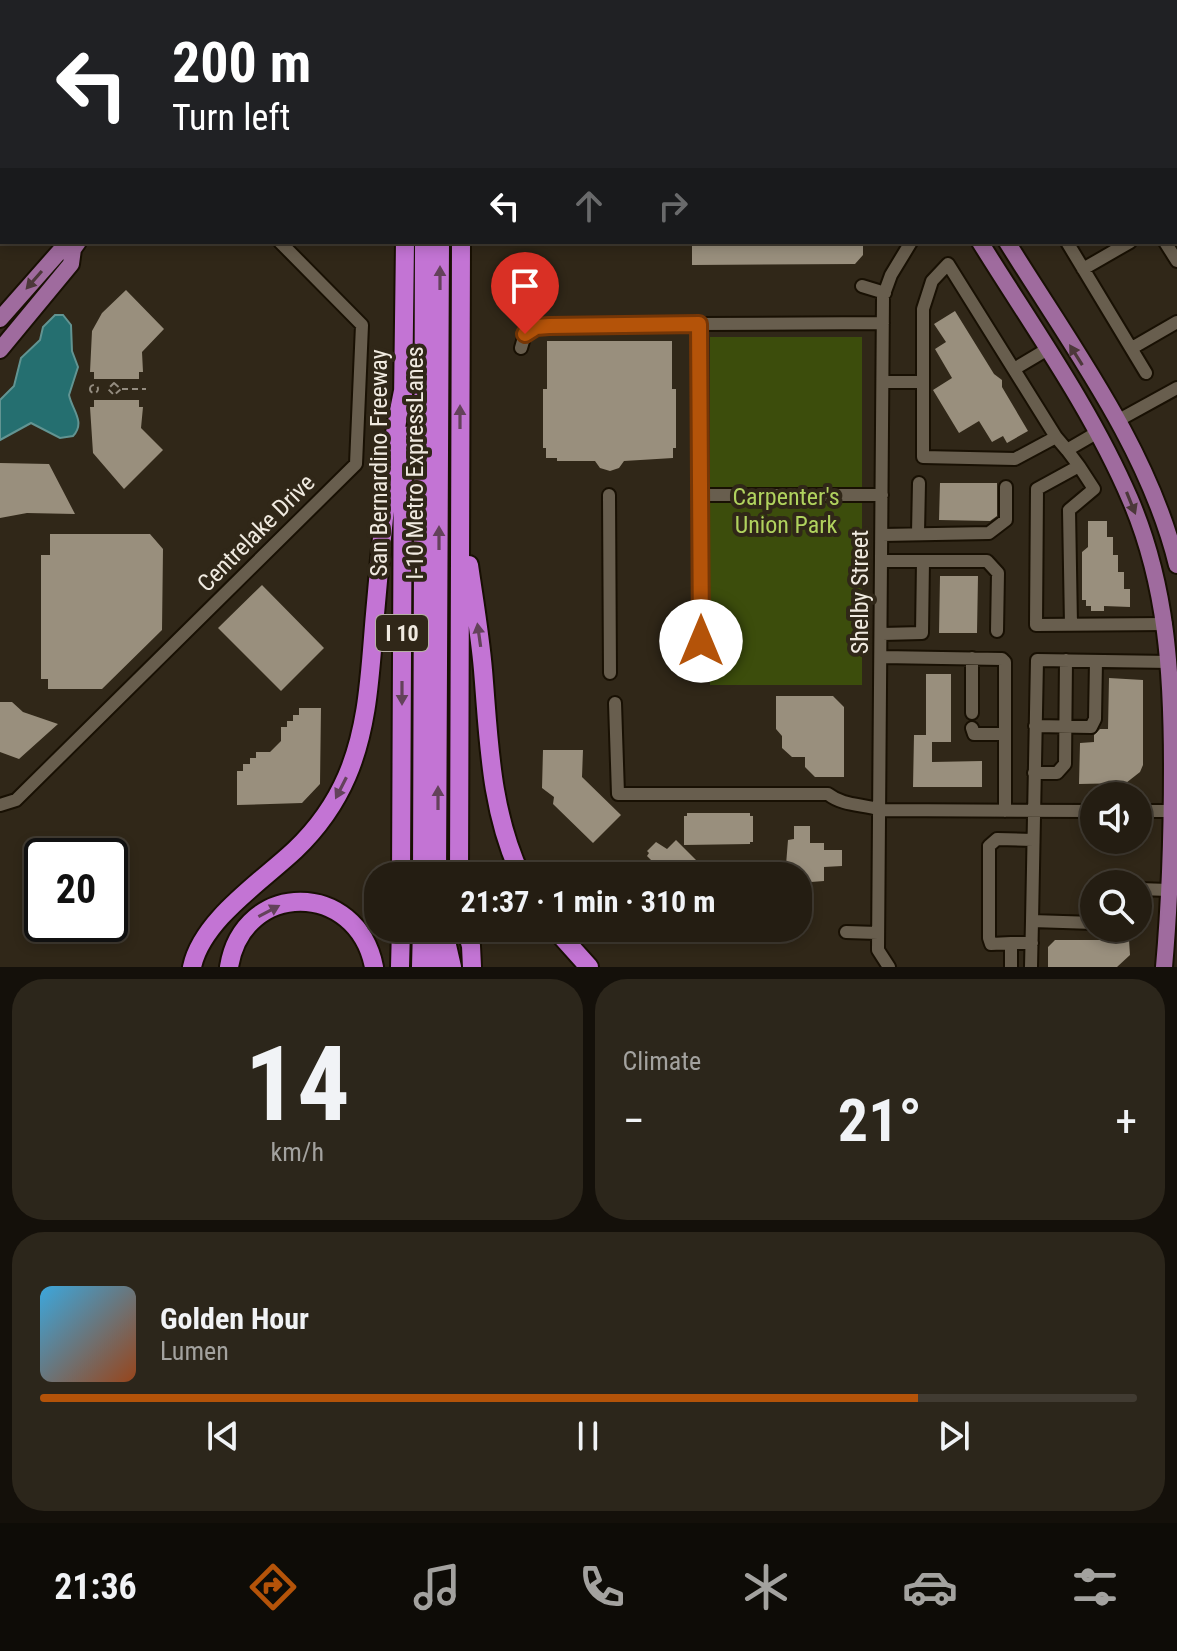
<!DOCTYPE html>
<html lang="en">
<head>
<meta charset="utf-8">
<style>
  body { margin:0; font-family:"Roboto Condensed",sans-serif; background:#2c261b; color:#f1f3f6; height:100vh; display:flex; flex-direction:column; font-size:30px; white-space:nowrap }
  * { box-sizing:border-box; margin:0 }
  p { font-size:26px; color:#a3a29f }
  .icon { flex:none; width:44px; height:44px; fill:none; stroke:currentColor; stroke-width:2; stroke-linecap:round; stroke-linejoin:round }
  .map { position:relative; height:967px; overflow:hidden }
  .details { display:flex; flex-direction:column; gap:12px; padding:12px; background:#14100a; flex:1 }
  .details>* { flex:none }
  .top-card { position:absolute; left:0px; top:0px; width:1178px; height:244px; box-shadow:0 4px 12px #0003,0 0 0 2px #413b32; background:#202124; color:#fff; overflow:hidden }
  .fabs { position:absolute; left:1080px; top:782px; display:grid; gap:16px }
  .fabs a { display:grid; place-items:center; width:72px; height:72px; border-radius:50%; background:#241d12; box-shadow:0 4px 12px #0003,0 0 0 2px #413b32; font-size:40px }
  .speed { position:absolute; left:24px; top:838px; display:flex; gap:16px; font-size:40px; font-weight:700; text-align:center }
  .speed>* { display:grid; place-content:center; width:104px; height:104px; border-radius:50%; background:#241d12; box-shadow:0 4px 12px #0003,0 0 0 2px #413b32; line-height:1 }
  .speed .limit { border:4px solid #111; border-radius:12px; background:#fff; color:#111 }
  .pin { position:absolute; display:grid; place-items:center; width:68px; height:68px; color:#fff; margin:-82px -34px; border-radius:50% 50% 50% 0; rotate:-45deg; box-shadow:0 0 8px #0007 }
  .pin .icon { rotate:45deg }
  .me { position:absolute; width:88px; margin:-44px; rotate:0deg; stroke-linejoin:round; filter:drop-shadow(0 0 6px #0008) }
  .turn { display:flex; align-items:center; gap:28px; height:168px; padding:0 40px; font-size:36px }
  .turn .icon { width:104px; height:104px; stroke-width:2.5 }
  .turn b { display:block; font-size:56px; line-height:68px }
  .lanes { display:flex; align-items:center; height:76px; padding:0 40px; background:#0003; justify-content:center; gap:40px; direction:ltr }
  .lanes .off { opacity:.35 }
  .big { font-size:60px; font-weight:700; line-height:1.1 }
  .details .tile { flex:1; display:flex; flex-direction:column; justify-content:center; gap:12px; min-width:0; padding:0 28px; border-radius:32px; background:#2c261b }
  .details .dial { align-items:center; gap:0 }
  .dial b { font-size:104px; line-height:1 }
  .song { display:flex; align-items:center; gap:24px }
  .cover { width:96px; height:96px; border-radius:12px; background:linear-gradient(135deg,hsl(200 70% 55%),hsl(20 70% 35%)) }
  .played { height:8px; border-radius:4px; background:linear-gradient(90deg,#b45309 80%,#413b32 80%) }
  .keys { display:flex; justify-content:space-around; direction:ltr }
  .heat { display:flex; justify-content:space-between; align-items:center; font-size:44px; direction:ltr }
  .details .tiles { flex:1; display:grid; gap:12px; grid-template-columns:1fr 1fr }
  .tile:last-child { grid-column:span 2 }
  .trip { position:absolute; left:364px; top:862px; width:448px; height:80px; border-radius:32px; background:#241d12; box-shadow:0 4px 12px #0003,0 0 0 2px #413b32; font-weight:700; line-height:80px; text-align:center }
  .tabs { display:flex; height:128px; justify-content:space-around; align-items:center; background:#0e0c07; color:#a3a29f }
  .tabs .icon { width:56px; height:56px }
  .tabs .selected { color:#b45309 }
  .tabs b { font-size:36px; color:#f1f3f6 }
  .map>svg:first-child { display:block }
</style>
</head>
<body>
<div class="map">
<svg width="1177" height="967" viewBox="0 0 1177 967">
  <rect width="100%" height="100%" fill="#302718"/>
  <path fill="#3c4d0c" d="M710,337H862V685H710Z"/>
  <path fill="#256f70" stroke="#629492" stroke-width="2" d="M55,315H63L71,325L72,351L78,367L69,395C72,410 86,422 73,436L60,438L31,423L0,440V400L14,386L21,358L40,340L43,327Z"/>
  <path fill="#998f7d" d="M692,242H863V255L855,264L692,265Z
    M126,290L164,329L142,352L143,372H139V379H94V372H90L92,331L102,313Z
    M955,311L994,374L1002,380V387L1028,431L1007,443L1003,436L992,442L979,421L959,433L933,390L952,378L935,349L946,342L934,324Z
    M547,341H672V389H676V448H673V458L624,461L619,468L610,471L600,468L595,461H557V458H546V448H543V389H547Z
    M94,400H139V407H143L141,428L163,450L124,489L93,453L90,407H94Z
    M0,463L49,464L75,514L27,513L0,518Z
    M940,483H997V516L990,521L939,520Z
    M1088,521H1107V537H1113V555H1118V572H1124V589H1130V607L1104,606V611H1091V606H1086V600H1082V552L1088,547Z
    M50,534H150L163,549L162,630L102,689H48V679H41V555H50Z
    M940,576H978L977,633H939Z
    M262,585L324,648L281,691L218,628Z
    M926,674H951V742H932V762L982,761V787H913L914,735H926Z
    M1109,678L1143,680V765L1140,772L1126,783L1079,784L1080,743L1094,742V735L1100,729H1108Z
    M776,696H833L844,707V777H815L805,767V757H792L782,748V736L776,729Z
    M0,702H12L23,712L58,724L19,759L0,752Z
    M299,708H321L320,784L302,803L237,805V771H243V764H250V758H256V752H270L281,741V727H287V721H293V715H299Z
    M543,750H583L582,777L621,815L593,843L553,804L554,797L542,788Z
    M687,813H750V816H753V842H750V844L684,845V816H687Z
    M794,826H810V843H824V850H842V866L824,867V881L811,882V899H798V876H750V865H786L788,840L794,839Z
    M676,840L702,866L729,865V876H667L647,856L649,853L647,851L656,842L667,849Z
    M1055,940H1129L1130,955L1117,967H1048V947Z"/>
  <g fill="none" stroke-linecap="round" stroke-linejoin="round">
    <defs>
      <path id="minor" d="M653,0V2
        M959,0V2
        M1044,0L1045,2
        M1176,0L1177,42
        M586,2V0
        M1176,150H1177
        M1176,235L1177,234
        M1067,242L1146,373
        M1165,242L1177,261
        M1083,269L1130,242
        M862,286L885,293
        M521,348L525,334L536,327L699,324
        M1132,348L1177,322
        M1014,369L1046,350
        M883,382H923
        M1117,421L1177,388
        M1098,432L1067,450L1079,466L1037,489L1036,625L1166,624
        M1056,437L1015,459L923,457V309L932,281L948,264L1056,437L1067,450
        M609,495L610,673
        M700,495H882
        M918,533L919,483
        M882,535L989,533L1006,520V487
        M882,561H987L998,573L997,631
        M1071,625L1069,510L1094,489L1079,466
        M882,634L922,633L923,561
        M882,657L1002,659L1005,662V811
        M701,672L699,324L883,323
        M615,703L618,794H828C843,806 863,804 881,810L1094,811
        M972,713V658
        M1035,726L1091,727L1095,719L1096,661
        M972,728L974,734H1005
        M1034,773H1057L1065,764L1066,660
        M0,805L16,800L356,464L362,325L280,242
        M1138,811H1177
        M1138,889L1169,890
        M1094,923L1032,921L1037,660L1170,662
        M846,932L878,933
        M1011,943L991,944L989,938V846L997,839L1033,840
        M889,967L878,950L883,297L891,275L911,242
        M1011,967V943H1032
        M1031,967L1032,921"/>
      <path id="major" d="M885,0V2
        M904,0V2
        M174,2V0
        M980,242C1032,326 1091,408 1130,499C1167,585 1172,675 1172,767C1172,834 1170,900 1164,967
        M1007,242C1070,344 1148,447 1177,565
        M0,319L60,251L73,249
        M0,350L71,264L73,249L78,242"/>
      <path id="highway" d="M462,0V2
        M407,2V0
        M424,2V0
        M442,2V0
        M403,401L405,242
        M469,565C474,600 480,635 483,670C489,741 490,810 521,876
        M401,876L403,435
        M422,876L424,242
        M437,876L440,242
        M459,876L461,242
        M443,928L452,967
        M466,928L471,946L472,967
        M554,928L589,967
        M192,967C202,920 261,882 295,850C317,829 335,804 347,776C369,725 370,669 375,614C382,539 387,465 403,391
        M229,967C243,880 357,880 374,967
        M400,967L401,928
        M421,967L422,928
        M437,967V934"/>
    </defs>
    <use href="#minor" stroke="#181003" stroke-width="16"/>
    <use href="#major" stroke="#181003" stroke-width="20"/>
    <use href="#highway" stroke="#181003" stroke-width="22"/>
    <path stroke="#948c80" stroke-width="2" stroke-dasharray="6 4" stroke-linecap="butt" d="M114,383L121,389L114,395L108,389Z
      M90 389a4 4 0 1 1 8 0a4 4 0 1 1-8 0Z
      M122,389H146"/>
    <use href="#minor" stroke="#685e4e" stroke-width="12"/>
    <use href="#major" stroke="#9f6b9e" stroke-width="16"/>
    <use href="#highway" stroke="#c374d4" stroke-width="18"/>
  </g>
  <defs><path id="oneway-solid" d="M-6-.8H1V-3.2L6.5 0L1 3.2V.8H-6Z" transform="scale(2)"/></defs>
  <g fill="#63425a">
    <use href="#oneway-solid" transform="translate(440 278) rotate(-90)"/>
    <use href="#oneway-solid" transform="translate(460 417) rotate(-90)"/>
    <use href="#oneway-solid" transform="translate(439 538) rotate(-90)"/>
    <use href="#oneway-solid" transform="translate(479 635) rotate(-98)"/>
    <use href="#oneway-solid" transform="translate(402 693) rotate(90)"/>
    <use href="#oneway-solid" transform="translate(341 788) rotate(117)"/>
    <use href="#oneway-solid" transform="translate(438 798) rotate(-90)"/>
    <use href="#oneway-solid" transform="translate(269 911) rotate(-28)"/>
  </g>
  <g fill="#4c383a">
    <use href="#oneway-solid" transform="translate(34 280) rotate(131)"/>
    <use href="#oneway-solid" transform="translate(1076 355) rotate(-122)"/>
    <use href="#oneway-solid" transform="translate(1131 503) rotate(68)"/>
  </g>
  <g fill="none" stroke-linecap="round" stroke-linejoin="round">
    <defs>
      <path id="route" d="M525,334L536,327L549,326L699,324L701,641"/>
    </defs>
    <use href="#route" stroke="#753606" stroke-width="20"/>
    <use href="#route" stroke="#b45309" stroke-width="14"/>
  </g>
  <g text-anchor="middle" stroke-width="8" stroke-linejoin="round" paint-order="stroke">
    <rect fill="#302718" stroke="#b6b0a4" stroke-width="2" x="376" y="615" width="52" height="36" rx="6"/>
    <g font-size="22" font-weight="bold" fill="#f0eae0">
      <text x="402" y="641">I 10</text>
    </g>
    <g font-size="24" fill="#f0eae0" stroke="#302718">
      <text transform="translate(379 463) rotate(-90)" y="8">San Bernardino Freeway</text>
      <text transform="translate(415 463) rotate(-90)" y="8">I-10 Metro ExpressLanes</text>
      <text transform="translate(256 533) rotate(-45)" y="8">Centrelake Drive</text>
      <text transform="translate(860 592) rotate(-90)" y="8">Shelby Street</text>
    </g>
    <g font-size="24" fill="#b0d25e" stroke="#302718">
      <text x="786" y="505">Carpenter's<tspan x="786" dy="28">Union Park</tspan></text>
    </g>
  </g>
</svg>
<div class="fabs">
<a><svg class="icon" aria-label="sound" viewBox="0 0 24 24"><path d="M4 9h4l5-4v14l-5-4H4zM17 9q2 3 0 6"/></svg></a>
<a><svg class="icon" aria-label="search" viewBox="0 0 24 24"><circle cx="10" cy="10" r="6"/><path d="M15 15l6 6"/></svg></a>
</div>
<div class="speed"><div class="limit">20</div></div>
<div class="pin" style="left:525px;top:334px;background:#d93025"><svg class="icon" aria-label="arrive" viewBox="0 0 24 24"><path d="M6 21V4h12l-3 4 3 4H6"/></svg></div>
<svg class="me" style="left:701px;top:641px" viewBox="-20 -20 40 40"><circle r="19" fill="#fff"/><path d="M0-13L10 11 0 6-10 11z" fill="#b45309"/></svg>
<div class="trip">21:37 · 1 min · 310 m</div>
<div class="top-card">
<div class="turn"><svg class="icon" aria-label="left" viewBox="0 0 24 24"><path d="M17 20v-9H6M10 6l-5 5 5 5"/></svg><div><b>200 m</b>Turn left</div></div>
<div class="lanes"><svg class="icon" aria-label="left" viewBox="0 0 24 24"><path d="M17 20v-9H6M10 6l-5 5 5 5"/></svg><svg class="icon off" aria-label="ahead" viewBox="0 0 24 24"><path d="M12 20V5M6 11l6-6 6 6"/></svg><svg class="icon off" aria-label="right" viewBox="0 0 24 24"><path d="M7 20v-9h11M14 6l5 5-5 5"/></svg></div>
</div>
</div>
<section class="details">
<div class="tiles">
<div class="tile dial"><b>14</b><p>km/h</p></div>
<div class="tile"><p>Climate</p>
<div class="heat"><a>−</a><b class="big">21°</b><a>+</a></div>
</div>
<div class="tile">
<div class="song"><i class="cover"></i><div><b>Golden Hour</b><p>Lumen</p></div></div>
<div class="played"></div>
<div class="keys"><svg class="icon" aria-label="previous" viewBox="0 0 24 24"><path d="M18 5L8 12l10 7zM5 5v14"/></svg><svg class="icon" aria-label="pause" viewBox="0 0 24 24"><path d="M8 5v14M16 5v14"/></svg><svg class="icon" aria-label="next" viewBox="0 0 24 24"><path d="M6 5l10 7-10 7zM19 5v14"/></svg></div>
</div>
</div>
</section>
<nav class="tabs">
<b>21:36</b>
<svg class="icon selected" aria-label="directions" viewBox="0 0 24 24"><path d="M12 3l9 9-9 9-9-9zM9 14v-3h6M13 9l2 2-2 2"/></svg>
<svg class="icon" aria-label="music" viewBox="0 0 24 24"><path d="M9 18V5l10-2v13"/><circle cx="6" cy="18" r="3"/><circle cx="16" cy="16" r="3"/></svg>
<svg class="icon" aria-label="phone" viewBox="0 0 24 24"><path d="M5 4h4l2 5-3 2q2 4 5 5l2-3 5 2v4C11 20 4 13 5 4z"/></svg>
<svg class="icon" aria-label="climate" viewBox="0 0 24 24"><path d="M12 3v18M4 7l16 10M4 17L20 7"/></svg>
<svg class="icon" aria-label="car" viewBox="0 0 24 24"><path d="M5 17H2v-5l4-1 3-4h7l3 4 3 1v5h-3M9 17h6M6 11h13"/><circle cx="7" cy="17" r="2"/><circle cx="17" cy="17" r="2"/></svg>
<svg class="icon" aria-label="filters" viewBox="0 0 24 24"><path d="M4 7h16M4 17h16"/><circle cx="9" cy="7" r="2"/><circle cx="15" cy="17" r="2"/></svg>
</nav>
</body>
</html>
